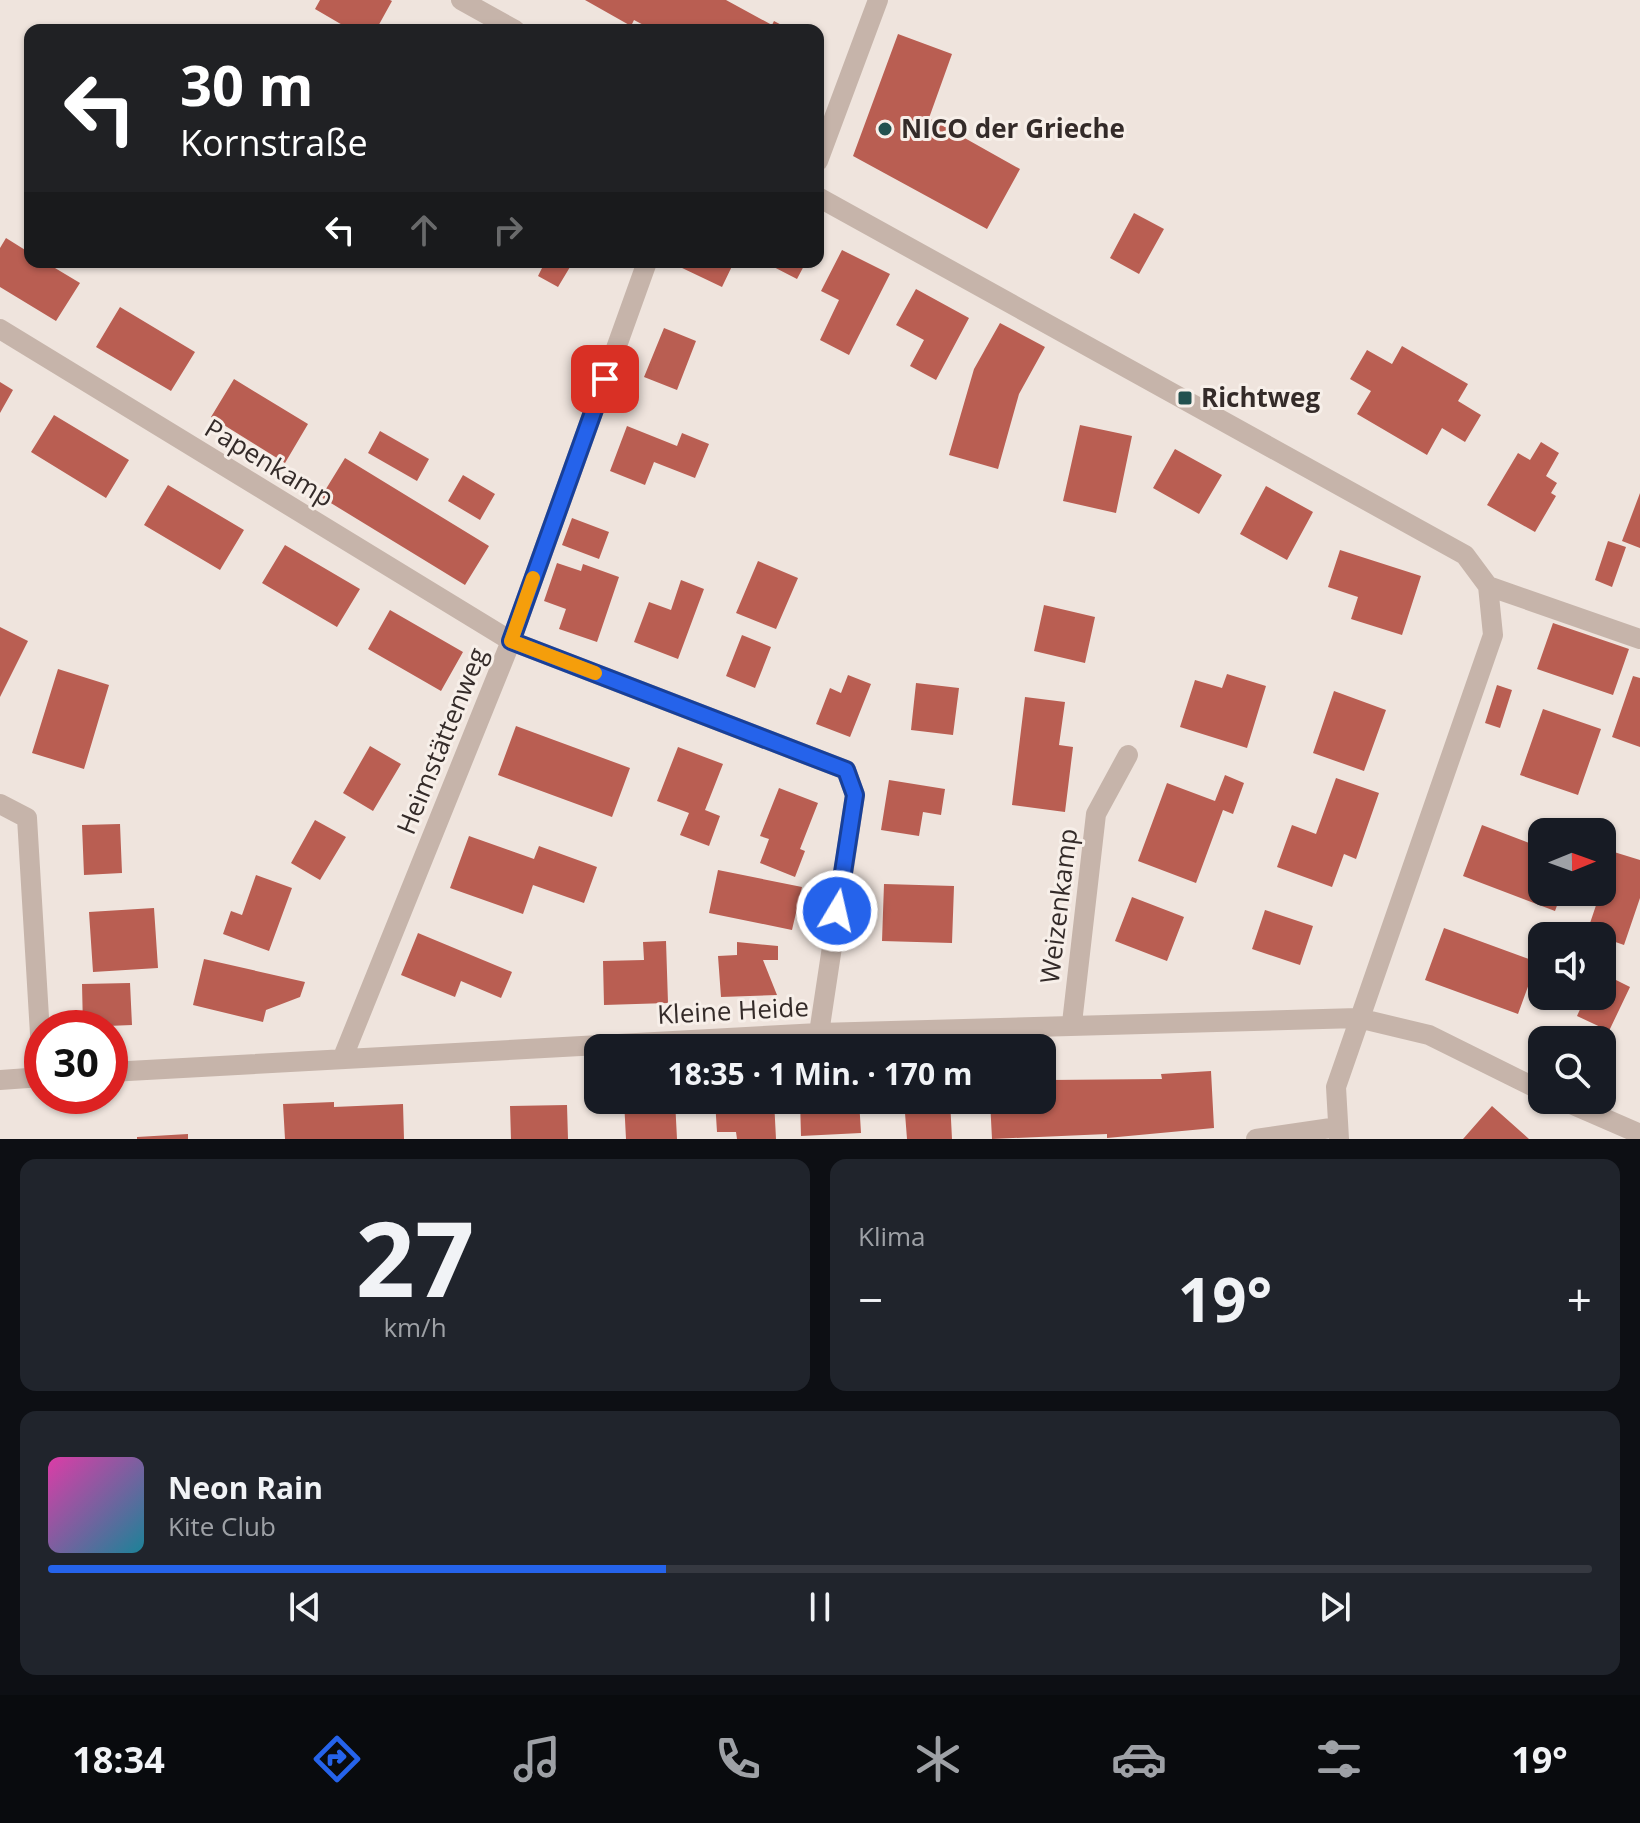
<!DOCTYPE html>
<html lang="de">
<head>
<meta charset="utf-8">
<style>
  body { margin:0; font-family:"Open Sans",sans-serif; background:#20242c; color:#f1f3f6; height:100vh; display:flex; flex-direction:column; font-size:30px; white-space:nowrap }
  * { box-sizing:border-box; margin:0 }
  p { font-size:26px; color:#9ea1a6 }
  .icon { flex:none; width:44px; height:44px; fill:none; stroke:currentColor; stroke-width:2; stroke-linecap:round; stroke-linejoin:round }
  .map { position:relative; height:1139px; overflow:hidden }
  .details { display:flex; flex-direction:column; gap:20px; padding:20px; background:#0d0f14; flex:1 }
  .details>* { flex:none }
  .guide { position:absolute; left:24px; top:24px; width:800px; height:244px; border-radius:16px; box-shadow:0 2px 6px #0004; background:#202124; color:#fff; overflow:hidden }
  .needle { width:52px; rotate:89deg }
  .fabs { position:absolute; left:1528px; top:818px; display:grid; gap:16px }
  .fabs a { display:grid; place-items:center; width:88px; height:88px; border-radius:16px; background:#171b24; box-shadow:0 2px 6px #0004; font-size:40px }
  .speed { position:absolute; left:24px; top:1010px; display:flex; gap:16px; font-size:40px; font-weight:700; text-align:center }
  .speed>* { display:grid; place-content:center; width:104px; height:104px; border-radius:50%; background:#171b24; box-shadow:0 2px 6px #0004; line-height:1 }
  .speed .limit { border:12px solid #d22; background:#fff; color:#111 }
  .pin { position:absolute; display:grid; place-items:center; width:68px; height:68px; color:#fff; margin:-34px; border-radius:16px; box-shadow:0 4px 12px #0006 }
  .me { position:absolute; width:88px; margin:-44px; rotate:9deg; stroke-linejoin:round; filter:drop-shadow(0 0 6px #0008) }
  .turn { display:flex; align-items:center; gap:28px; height:168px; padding:0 24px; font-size:36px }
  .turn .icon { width:104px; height:104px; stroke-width:2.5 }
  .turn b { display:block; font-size:56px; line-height:68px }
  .lanes { display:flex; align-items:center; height:76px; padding:0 24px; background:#0003; justify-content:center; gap:40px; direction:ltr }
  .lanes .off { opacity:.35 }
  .big { font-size:60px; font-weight:700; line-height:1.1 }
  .details .card { flex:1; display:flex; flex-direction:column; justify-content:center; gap:12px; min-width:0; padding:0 28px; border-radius:16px; background:#20242c }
  .details .dial { align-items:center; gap:0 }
  .dial b { font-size:104px; line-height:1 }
  .song { display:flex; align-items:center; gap:24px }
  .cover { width:96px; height:96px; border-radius:12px; background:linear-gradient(135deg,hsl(320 70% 55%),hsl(190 70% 35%)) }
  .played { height:8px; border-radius:4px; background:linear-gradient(90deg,#2563eb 40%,#363941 40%) }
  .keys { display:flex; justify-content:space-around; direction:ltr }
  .heat { display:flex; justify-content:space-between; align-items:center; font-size:44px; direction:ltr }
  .details .tiles { flex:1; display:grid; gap:20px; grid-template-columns:1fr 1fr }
  .card:last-child { grid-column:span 2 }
  .trip { position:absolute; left:584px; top:1034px; width:472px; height:80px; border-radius:16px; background:#171b24; box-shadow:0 2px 6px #0004; font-weight:700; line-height:80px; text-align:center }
  .menu { display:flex; height:128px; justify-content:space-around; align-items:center; background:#090b0e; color:#9ea1a6 }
  .menu .icon { width:56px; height:56px }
  .menu .current { color:#2563eb }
  .menu b { font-size:36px; color:#f1f3f6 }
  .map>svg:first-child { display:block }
</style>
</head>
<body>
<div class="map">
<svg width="1640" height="1139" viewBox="0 0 1640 1139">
  <rect width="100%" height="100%" fill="#efe4dd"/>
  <path fill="#b95e52" d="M320,0H390L392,1L376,30H351L315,9Z
    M585,0H726L772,25L774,21L791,30H653L634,20L631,26Z
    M898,34L952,54L929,118L1020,169L987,229L853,156Z
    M1134,213L1164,229L1139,274L1110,258Z
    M6,238L30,253V262H45L80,283L56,321L0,287V248Z
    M842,250L890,274L849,355L820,340L839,300L821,291Z
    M545,262H573L558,287L538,276Z
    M683,262H734L722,287L680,267Z
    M764,262H806L797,279Z
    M916,289L969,318L936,380L910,366L924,340L896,325Z
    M120,307L195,352L171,391L96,347Z
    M1000,323L1045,347L1019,394L998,469L949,455L974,369Z
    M664,328L696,341L677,390L644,377Z
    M1402,346L1468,384L1458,401L1481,415L1465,442L1442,428L1427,455L1357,414L1371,391L1350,379L1367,350L1392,364Z
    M234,379L308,424L285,463L211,417Z
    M0,382L13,390L0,413Z
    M54,415L129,460L106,498L31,452Z
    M1080,425L1132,436L1116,513L1063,501Z
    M627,426L677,446L682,433L709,444L695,478L654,462L645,485L610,471Z
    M380,431L429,459L417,481L368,453Z
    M1541,442L1559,453L1546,476L1557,483L1551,493L1556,496L1535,532L1487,505L1518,453L1530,460Z
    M1175,449L1222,475L1199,514L1153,488Z
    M345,458L489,546L465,585L321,497Z
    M463,475L495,494L480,520L448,501Z
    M168,485L244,530L220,570L144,525Z
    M1266,486L1313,512L1287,560L1240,534Z
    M1640,493V548L1622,541Z
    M572,518L609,532L599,559L562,545Z
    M1608,541L1626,547L1612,587L1595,580Z
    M285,545L360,589L337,627L262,583Z
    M1340,550L1421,576L1402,635L1351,619L1358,597L1328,587Z
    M758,561L798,578L776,629L736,613Z
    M557,563L581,571L583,564L619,577L597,642L559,629L566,609L544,601Z
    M681,580L704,589L678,659L634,642L649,602L671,610Z
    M1044,605L1095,617L1085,663L1034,651Z
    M390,610L463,652L441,691L368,649Z
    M1553,623L1629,649L1613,695L1537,669Z
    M0,627L28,641L0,697Z
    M742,635L771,647L755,688L726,676Z
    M58,669L109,685L84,769L32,753Z
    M1227,674L1266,686L1247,748L1180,727L1195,680L1222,688Z
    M848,675L871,684L850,737L816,724L830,688L841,693Z
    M1633,676L1640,678V747L1612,737Z
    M916,683L959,688L953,735L911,730Z
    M1497,685L1512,690L1500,728L1485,723Z
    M1334,691L1386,710L1364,771L1313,753Z
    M1025,697L1065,702L1059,745L1073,747L1065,812L1012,805Z
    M1543,709L1601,729L1578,795L1520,775Z
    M516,726L630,768L612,817L498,775Z
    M370,746L401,764L373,811L343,793Z
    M678,747L723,764L705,810L720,816L709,846L680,835L689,813L657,801Z
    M1225,775L1244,783L1233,814L1223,810L1196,883L1138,861L1167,783L1215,801Z
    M1336,778L1379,793L1356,859L1344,854L1332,887L1277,867L1292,825L1316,834Z
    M889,780L945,789L941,815L923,812L919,836L881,830Z
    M779,788L818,803L800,849L805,851L795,877L760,863L769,839L760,836Z
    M315,820L346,837L320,880L291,863Z
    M120,824L122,873L84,875L82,825Z
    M1482,825L1542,848V892H1562L1555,911L1463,876Z
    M469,836L534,859L539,846L597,867L584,903L533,885L523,914L450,888Z
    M1614,852L1640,860V898L1624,945L1587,932Z
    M718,870L802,887L792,930L709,913Z
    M256,875L292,888L269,951L223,934L231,911L242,915Z
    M884,884L954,886L952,943L882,941Z
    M1132,897L1184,917L1167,961L1115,941Z
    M154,908L158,968L93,972L89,912Z
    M1265,910L1313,926L1300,965L1252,949Z
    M1444,928L1537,962L1518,1014L1425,980Z
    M418,933L512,972L501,998L461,981L455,997L401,975Z
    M666,941L668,1003L604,1005L603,961L644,960L643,942Z
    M737,942L778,946V960H763L777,995L721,997L718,956L737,955Z
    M204,959L305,982L300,997L266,1010L263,1022L193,1005Z
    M1602,973L1630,987L1609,1031L1577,1016L1586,996H1602Z
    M130,983L132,1025L83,1027L82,984Z
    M1211,1071L1214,1128L1107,1138V1134L992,1139L990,1100H1042V1085L1050,1084L1049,1080L1162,1079L1161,1074Z
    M624,1100H675L677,1139H626Z
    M715,1100H774L776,1139H737L736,1132H717Z
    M800,1100H859L861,1133L801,1136Z
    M904,1100H950L952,1139H907Z
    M334,1102V1107L403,1104L404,1139H285L283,1104Z
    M567,1105L568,1139H511L510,1106Z
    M1492,1106L1529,1139H1463Z
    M188,1134V1139H137V1137Z"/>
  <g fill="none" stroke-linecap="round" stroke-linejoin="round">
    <path stroke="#c6b4aa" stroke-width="20" d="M461,0L515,30
      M818,161L878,0
      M818,197L1465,555L1488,586L1493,635L1336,1087L1339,1139
      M0,329L511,641L846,770L855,795L819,1033
      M1488,586L1640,639
      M0,804L27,818L42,1067
      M1072,1023L1096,814L1128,755
      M343,1057L511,641L647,262
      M110,1072L819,1033L1358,1018L1429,1035L1542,1091
      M0,1080L42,1077
      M1562,1100L1640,1134
      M1256,1139L1338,1127"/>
  </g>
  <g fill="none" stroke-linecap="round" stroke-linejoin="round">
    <defs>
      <path id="route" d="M605,379L511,641L846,770L855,795L837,911"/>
    </defs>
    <use href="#route" stroke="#184099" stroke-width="20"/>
    <use href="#route" stroke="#2563eb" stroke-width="14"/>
    <path stroke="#f59e0b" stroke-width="14" d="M533,578L511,641L595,673"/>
  </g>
  <g fill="#23514f" stroke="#f7efe9" stroke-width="3">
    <circle cx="885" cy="129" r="8"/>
    <rect x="1177" y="390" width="16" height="16" rx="4"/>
  </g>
  <g text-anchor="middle" stroke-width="6" stroke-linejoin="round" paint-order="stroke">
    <g font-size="26" font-weight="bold" fill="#342b29" stroke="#f7efe9" text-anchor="start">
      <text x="901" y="138">NICO der Grieche</text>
      <text x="1201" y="407">Richtweg</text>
    </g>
    <g font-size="26" fill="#342b29" stroke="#f7efe9">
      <text transform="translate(269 463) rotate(31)" y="9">Papenkamp</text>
      <text transform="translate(442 741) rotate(-68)" y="9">Heimstättenweg</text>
      <text transform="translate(1059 906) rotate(-83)" y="9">Weizenkamp</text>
      <text transform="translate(733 1011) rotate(-3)" y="9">Kleine Heide</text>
    </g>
  </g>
</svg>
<div class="fabs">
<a><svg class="needle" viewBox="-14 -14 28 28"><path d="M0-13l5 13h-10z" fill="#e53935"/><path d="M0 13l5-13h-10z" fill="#9ea1a6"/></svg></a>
<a><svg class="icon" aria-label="sound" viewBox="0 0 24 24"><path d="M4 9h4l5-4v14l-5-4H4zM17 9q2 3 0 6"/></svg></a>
<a><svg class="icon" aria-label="search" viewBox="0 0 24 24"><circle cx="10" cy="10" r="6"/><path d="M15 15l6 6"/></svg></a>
</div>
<div class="speed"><div class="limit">30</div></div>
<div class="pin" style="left:605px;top:379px;background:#d93025"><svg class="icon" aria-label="arrive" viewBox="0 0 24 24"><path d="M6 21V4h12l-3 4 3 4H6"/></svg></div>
<svg class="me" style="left:837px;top:911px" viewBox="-20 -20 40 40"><circle r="17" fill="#2563eb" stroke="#fff" stroke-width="3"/><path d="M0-11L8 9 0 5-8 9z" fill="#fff"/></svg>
<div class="trip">18:35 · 1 Min. · 170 m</div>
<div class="guide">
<div class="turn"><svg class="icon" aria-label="left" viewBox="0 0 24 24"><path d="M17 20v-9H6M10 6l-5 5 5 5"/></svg><div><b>30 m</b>Kornstraße</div></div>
<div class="lanes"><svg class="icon" aria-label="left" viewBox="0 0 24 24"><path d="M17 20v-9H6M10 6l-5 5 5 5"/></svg><svg class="icon off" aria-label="ahead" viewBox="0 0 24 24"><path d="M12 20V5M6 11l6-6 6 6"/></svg><svg class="icon off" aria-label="right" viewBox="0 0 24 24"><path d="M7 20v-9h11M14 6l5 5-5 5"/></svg></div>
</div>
</div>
<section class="details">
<div class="tiles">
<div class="card dial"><b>27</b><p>km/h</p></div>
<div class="card"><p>Klima</p>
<div class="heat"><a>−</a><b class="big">19°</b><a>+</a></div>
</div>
<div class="card">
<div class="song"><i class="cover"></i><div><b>Neon Rain</b><p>Kite Club</p></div></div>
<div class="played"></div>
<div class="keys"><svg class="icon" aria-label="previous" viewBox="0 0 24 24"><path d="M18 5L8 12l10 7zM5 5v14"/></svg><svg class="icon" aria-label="pause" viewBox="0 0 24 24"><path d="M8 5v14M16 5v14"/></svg><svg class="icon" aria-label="next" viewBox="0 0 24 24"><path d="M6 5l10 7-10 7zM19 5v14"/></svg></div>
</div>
</div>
</section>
<nav class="menu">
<b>18:34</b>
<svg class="icon current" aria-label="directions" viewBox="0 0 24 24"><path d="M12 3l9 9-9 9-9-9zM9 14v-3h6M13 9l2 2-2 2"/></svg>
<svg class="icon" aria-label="music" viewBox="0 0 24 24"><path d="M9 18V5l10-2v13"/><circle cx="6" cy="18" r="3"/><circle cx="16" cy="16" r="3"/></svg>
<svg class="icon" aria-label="phone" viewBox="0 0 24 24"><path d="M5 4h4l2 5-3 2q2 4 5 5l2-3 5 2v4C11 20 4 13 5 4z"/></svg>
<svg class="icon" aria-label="climate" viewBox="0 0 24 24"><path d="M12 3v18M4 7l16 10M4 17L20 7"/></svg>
<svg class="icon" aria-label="car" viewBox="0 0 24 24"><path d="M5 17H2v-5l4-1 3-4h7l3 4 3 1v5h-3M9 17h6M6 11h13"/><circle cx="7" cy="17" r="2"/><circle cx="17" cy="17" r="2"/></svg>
<svg class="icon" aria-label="filters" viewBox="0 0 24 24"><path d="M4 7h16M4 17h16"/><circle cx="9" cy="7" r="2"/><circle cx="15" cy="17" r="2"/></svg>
<b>19°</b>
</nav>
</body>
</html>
